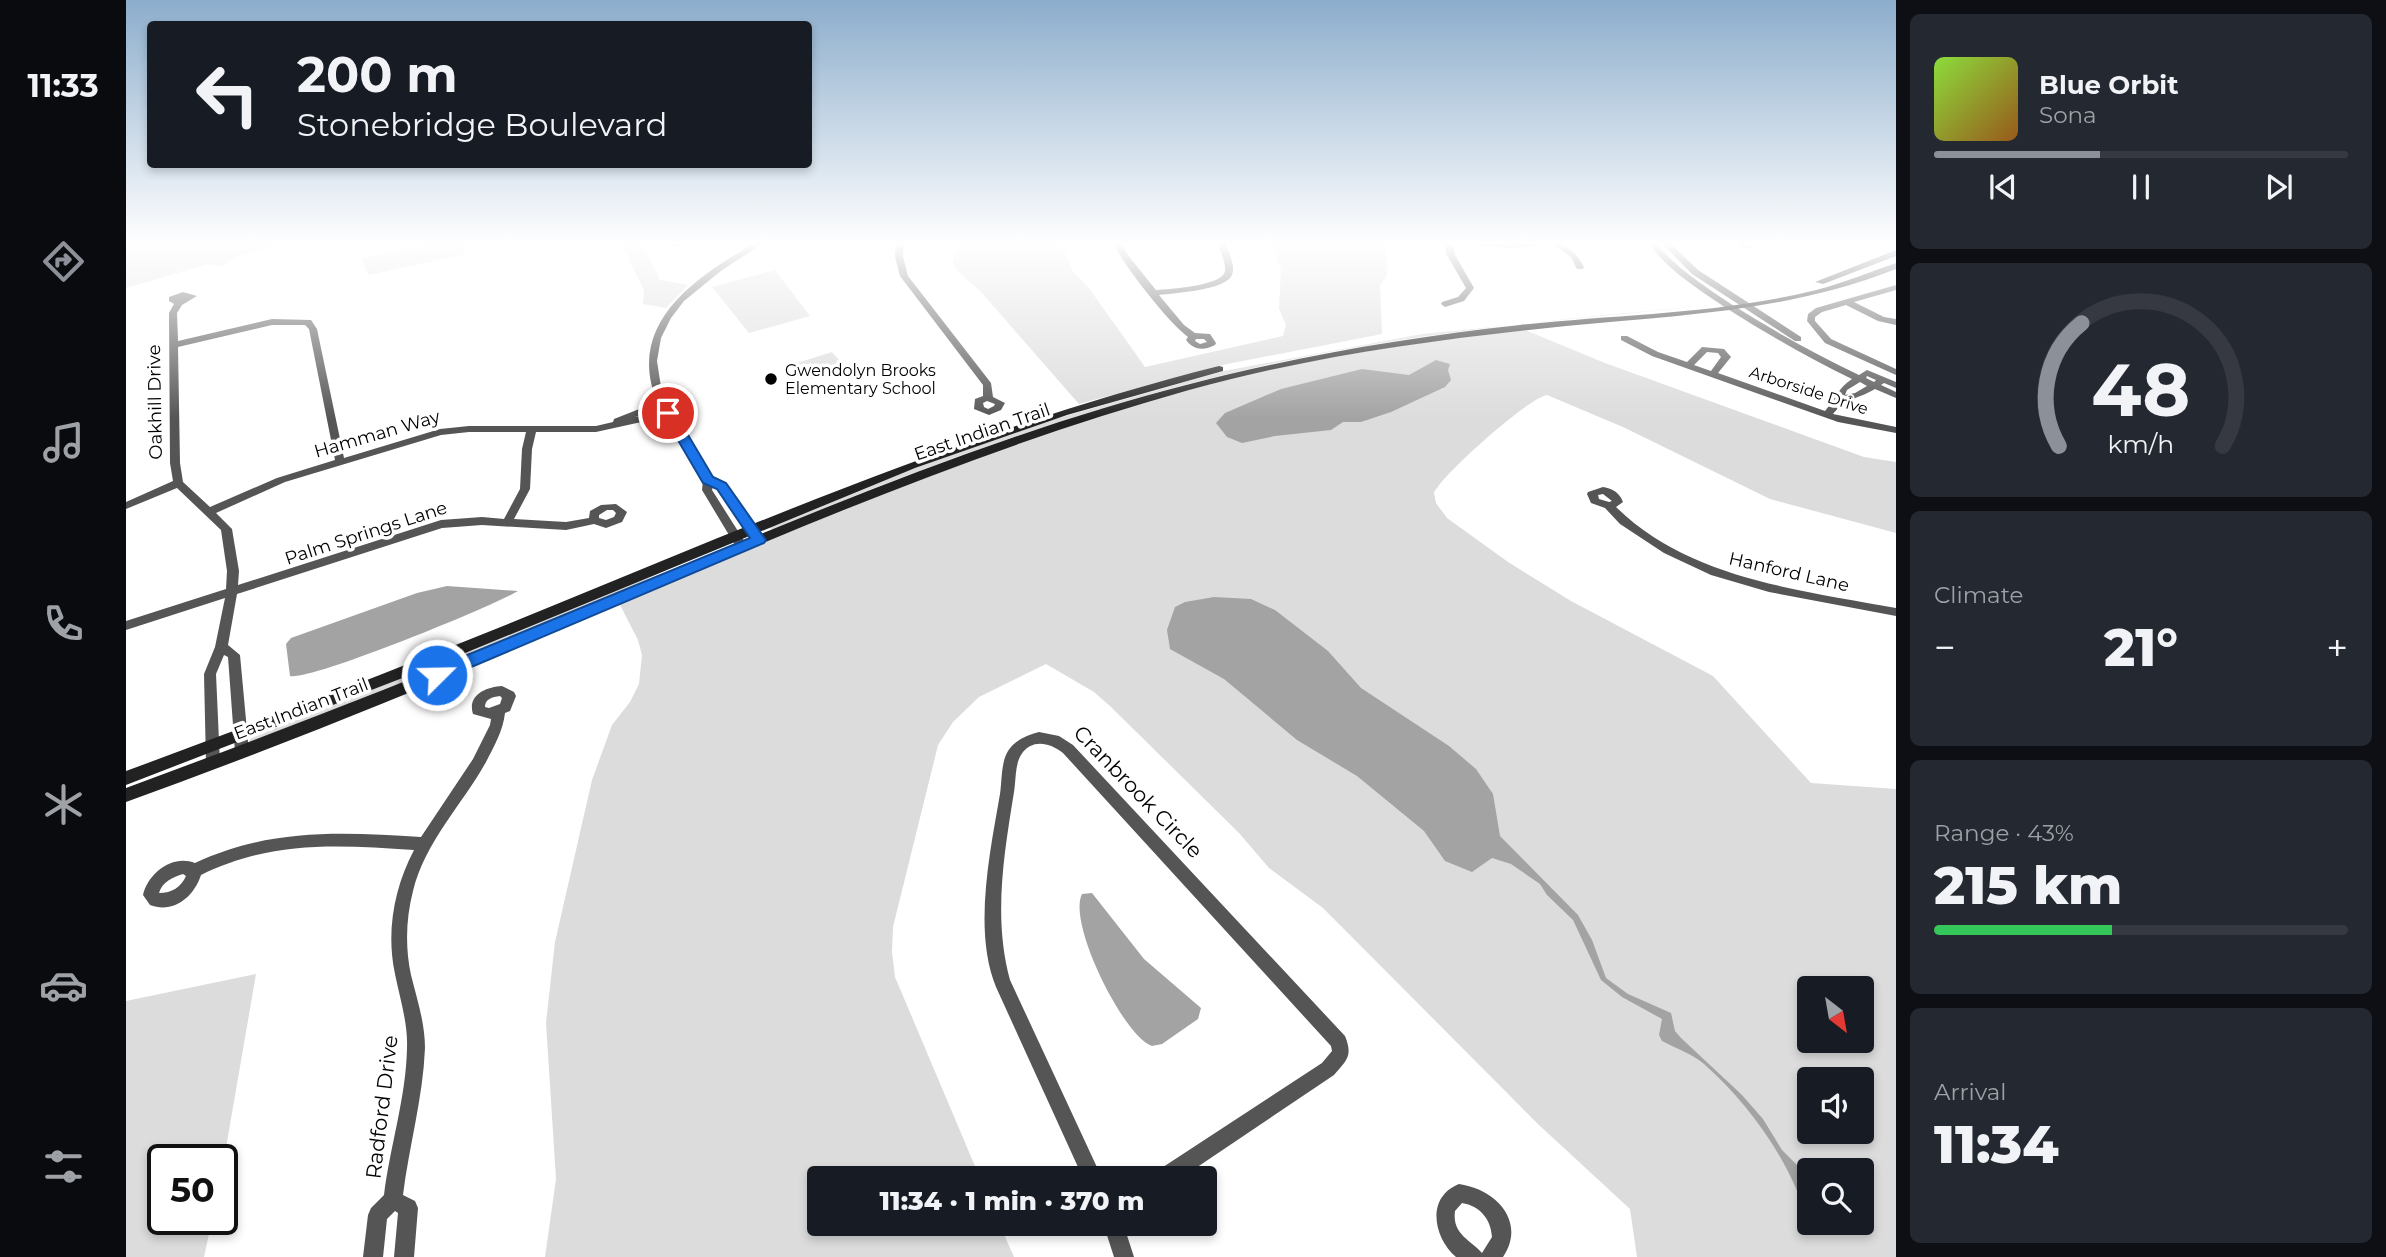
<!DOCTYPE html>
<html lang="en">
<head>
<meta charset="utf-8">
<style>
  body { margin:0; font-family:Montserrat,sans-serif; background:#242831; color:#f1f3f6; height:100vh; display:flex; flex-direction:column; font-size:26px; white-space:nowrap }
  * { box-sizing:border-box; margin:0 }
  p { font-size:23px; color:#9ea1a6 }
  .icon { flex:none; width:38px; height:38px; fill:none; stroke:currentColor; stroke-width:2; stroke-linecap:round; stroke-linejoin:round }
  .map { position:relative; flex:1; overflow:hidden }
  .side { display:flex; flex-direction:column; gap:14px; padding:14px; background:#0d0f14; width:490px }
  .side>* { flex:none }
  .top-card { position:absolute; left:21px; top:21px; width:665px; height:147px; border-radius:7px; box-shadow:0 4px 10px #0003; background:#171b24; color:#f1f3f6; overflow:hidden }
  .needle { width:46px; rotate:149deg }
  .tools { position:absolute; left:1671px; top:976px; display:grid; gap:14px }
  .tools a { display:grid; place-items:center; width:77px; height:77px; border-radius:7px; background:#171b24; box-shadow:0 4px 10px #0003; font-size:35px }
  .speed { position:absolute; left:21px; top:1144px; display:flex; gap:14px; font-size:35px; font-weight:700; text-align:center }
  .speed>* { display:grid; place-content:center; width:91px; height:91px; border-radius:50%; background:#171b24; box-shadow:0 4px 10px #0003; line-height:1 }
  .speed .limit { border:4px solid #111; border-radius:10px; background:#fff; color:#111 }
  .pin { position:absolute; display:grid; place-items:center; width:60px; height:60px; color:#fff; margin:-30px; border:4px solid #fff; border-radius:50%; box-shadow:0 2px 7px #0007 }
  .me { position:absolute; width:77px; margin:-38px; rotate:67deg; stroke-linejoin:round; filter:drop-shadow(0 0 5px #0008) }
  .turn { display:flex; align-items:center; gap:24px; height:147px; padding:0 35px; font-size:32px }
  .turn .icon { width:91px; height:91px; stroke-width:2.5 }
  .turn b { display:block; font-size:49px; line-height:60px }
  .big { font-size:52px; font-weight:800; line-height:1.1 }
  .side .tile { flex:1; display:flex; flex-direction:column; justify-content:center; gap:10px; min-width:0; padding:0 24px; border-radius:10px; background:#242831 }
  .side .dial { align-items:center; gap:0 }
  .dial svg { height:182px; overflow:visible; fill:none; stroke:#363941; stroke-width:7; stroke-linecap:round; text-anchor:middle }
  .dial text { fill:#f1f3f6; stroke:none }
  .song { display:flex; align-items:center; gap:21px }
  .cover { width:84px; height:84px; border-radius:10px; background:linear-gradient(135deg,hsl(90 70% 55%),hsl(30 70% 35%)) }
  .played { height:7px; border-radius:4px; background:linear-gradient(90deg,#8c9099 40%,#363941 40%) }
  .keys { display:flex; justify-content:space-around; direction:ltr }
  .heat { display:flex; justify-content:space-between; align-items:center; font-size:38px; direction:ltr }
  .charge { height:10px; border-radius:5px; background:linear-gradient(90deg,#34c759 43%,#363941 0) }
  .trip { position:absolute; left:681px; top:1166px; width:410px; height:70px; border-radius:7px; background:#171b24; box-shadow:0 4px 10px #0003; font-weight:800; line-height:70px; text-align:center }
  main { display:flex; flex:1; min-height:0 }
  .tabs { display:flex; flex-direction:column; width:126px; justify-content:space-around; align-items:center; background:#090b0e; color:#9ea1a6 }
  .tabs .icon { width:49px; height:49px }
  .tabs .on { color:#8c9099 }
  .tabs b { font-size:32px; color:#f1f3f6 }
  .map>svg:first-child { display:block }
</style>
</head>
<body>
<main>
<nav class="tabs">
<b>11:33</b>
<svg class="icon on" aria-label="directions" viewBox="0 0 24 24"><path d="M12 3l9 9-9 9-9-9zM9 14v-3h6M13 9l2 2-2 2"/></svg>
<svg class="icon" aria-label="music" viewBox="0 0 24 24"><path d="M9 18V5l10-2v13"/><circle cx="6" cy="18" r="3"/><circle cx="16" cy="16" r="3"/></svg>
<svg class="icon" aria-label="phone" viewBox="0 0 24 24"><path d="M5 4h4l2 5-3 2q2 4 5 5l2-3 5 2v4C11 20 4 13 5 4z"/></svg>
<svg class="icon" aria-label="climate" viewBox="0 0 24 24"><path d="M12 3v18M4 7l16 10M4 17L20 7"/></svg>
<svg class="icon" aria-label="car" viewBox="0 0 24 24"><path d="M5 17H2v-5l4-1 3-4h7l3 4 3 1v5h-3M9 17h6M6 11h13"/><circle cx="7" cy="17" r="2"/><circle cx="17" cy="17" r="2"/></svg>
<svg class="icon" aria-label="filters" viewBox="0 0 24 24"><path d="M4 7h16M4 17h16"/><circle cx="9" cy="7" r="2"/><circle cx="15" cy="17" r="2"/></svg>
</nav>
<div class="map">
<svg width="1770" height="1257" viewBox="0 0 1770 1257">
  <rect width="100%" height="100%" fill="#fff"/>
  <path fill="#dcdcdc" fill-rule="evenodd" d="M0,243H163L109,257L96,266L82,264L0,288Z
    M308,243H336L340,254L242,275L236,258Z
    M495,243H516L534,280L562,285L540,308L517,304L518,290Z
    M831,243H936L945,269L963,288L1019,367L1157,336L1160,325L1153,309L1155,269L1145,243H1260L1261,275L1254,286L1256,334L1101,364L953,404L856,293L830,269L827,263Z
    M649,270L684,316L623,333L586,287Z
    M1588,305C1434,319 1278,333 1127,368C962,406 803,464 647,529L641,528L775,473L922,421L1098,371L1296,334Z
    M1399,330L1479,363L1738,457L1770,462V533L1644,499L1497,427L1421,395C1402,398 1316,475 1308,493L1310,503L1321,518L1382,562L1445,601L1587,676L1685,783L1770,789V1257H1511L1504,1209L1413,1125L1197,908L1143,868L1113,833L984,706L968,692L920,664L853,697L827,722L812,745L767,927L766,952L769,977L854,1178H693V1223H873L888,1257H419L430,1179L420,1023L429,942L466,780L486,725L504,702L513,684L516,655L512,640L493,603C684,523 875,439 1076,386C1182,358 1290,342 1399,330ZM1684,989H1736V1041H1684ZM1684,1080H1736V1132H1684ZM1684,1171H1736V1223H1684Z
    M706,352L720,368L684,379L671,363Z
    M551,565C411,632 268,689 123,742L125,738Z
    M130,974L96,1171V1160H37V1220H86L78,1257H0V1001Z"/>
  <path fill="#a3a3a3" d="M1310,360L1324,364L1322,370L1325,380L1319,387L1265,412L1235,422H1217L1205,430L1149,436L1116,443L1101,437L1090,423L1099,413L1155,389L1236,369L1283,375Z
    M321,586L392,591C368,606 182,682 164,676L160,644L165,638L291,593Z
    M1088,597L1125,599L1149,610L1202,651L1235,688L1323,746L1350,769L1367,794L1374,836L1452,915L1466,940L1480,978L1502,994L1545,1013L1549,1031L1555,1038L1616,1095L1637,1119L1656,1150L1683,1177V1214L1680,1215C1662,1158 1623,1104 1578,1064C1567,1054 1549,1048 1536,1041L1533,1035L1536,1019L1496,997L1475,980L1447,920L1421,895L1414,884L1385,864L1366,858L1346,872L1319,861L1298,831L1231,776L1171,740L1098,679L1044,649L1041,630L1049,607L1059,602Z
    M966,893L1018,959L1075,1008L1072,1019L1036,1044L1026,1046C998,1037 941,923 956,894Z"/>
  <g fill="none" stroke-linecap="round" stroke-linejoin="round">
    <path fill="#555" fill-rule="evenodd" d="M537,243H559C554,247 542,247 537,243Z
      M629,243H638L596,270L558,301L545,318L535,338L531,361L535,387L551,423L586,478L600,484L638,540L636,543H628L592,488L587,486L586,490L622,547L616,551L612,550L576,490L577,480L538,417L470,432H410L406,449L404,489L388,519L440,522L463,518L464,511L475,505L490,504L501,512L496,522L480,528L468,524L440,530L356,525L316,528L111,594L102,645L114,655L123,752L121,756L116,758L111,756L109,752L102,657L98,655L90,674L94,763L92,767L87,769L82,767L80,763L78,674L89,647L99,598L0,630V621L100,589L101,571L95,530L51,488L0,509V502L47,481L44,463L43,313L48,304L43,301V297L57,292L71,296L56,305L51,313L52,341L146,319L185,320L191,329L218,458L314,429L343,426H470L487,422L488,419L531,402C499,323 570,277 629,243ZM146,325H179L183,329L209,460L151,478L84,507L57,482L54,463L52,347ZM533,408L535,412L509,417ZM343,432H400L396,449L394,489L378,519L356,517L315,520L112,585L113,571L106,529L90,513L159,482L315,435ZM481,510H487L490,513L488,517L480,520L473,518V515Z
      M769,243H777V257L782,276L865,383L867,397L879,403L875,410L863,415L848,409L849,399L857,396V385L774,276L769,257ZM861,401L869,404L868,406L862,409L858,407L857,403Z
      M987,243H995L1001,254L1030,290C1043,289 1097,286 1099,271C1100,262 1094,251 1091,243H1099C1102,251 1110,265 1106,275C1100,290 1048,293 1033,295L1058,325L1069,333L1084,334L1090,343L1089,345C1078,351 1067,350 1060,340L1062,337C1041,321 999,267 987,243ZM1070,339H1078L1081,342L1074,344L1069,341Z
      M1318,243H1326L1329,255L1348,288L1338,301L1319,307L1315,304L1316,302L1332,297L1340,288L1321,255Z
      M1345,243H1419L1415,245L1386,248L1349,245Z
      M1425,243C1440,242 1451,254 1458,267L1457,269H1451L1445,257Z
      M1522,243H1530C1550,268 1578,286 1605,304C1646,330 1689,354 1733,375L1741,370L1770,382V388L1758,383L1755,385L1770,392V398L1749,389C1732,399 1720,398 1707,414L1770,427V433L1712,422L1526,356L1495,340V336H1501L1532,352L1561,362L1576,347L1598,349L1605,357L1592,373L1699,411C1710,398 1712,388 1726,379C1683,358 1641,334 1600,308C1572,289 1543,271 1522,243ZM1581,352L1592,353L1595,357L1585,371L1568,365ZM1741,376L1750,380L1748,382L1740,378ZM1734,382L1741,386L1729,393L1719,395L1721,390Z
      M1536,243H1544L1572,270L1675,337V341H1669L1566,274Z
      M1609,243H1618L1626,247L1622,249Z
      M1770,285V290L1728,302L1758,317L1770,319V325L1752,321L1720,305L1696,312L1689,317V321L1705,339L1770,369V375L1699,343L1681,321L1682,314L1690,308Z
      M1477,487C1487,489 1493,492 1497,502L1490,507C1563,579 1674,590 1770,608V616L1643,592L1585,575L1538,553L1494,524L1479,508L1465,503L1461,494L1462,492ZM1477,494L1486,501L1483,502L1473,499L1472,495Z
      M376,686L388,692L390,696L384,711L379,713C377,731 368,746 360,762C336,805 299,842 287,891C280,918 279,947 285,975C291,999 299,1023 299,1048C297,1098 283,1146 277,1195L289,1201L292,1208L288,1257H268L272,1213L269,1211L261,1219L257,1257H237L242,1215L245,1208L258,1195C264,1146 280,1098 281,1048C282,1023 274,999 269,974C260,932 268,888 288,850C211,845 147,840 75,875C68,897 47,914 24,905L17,895C22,873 47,854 69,863C144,828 215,832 295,837L347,759L364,725L365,719L347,714C341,695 360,687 376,686ZM374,696L376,698L374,704L363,708L359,707C359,699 366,697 374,696ZM57,874L60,876C55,887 46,893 33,893C36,882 47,877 57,874Z
      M913,732L933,736L947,745L1219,1036C1227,1056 1221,1060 1208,1075L1055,1178H1029L1031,1171L1196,1063L1206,1051L1205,1046L937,753C924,743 906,738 895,755C889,764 890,781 888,792C878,854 867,918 884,980L976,1178H957L870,987C847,931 864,852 874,794C876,781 875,762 882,751C889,740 901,735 913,732Z
      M1333,1184C1369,1189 1401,1221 1377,1257H1330C1307,1237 1300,1197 1333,1184ZM1336,1203C1354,1206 1365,1219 1366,1237L1356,1253C1343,1239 1326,1234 1329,1211Z
      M977,1223H997L1008,1257H988Z"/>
    <path fill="#222" fill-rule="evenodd" d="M1770,250V256L1697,284L1689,282Z
      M1770,263V269C1660,312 1555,315 1440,326C1313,339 1185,356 1063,390C852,449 652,536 451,622C303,686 152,747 0,802V788C146,734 291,678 434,618C641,532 846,440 1064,384C1172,356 1283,337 1394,325C1492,314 1594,314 1690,290C1718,283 1743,272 1770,263Z
      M1093,366L1097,367V371L941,415L789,468L310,665L0,785V771C150,716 300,658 448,597C660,510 870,422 1093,366Z"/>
  </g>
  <linearGradient id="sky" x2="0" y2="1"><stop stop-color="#8cadcc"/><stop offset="0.58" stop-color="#fff"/><stop offset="1" stop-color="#fff" stop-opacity="0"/></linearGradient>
  <rect width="1770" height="419" fill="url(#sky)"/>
  <path fill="#1a73e8" stroke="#114b97" stroke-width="2" d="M542,410L549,413L587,477L600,483L640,540L638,543L317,679H305V670L624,538L591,489L577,483L536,413Z"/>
  <circle fill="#000" stroke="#fff" stroke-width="2.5" cx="645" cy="379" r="7"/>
  <g text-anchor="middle" stroke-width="7" stroke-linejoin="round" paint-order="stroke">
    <g font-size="16" fill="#000" stroke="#fff" text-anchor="start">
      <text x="659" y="376">Gwendolyn Brooks<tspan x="659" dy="18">Elementary School</tspan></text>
    </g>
    <g font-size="16" fill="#000" stroke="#fff">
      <text transform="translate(1683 390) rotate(18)" y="6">Arborside Drive</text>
    </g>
    <g font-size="18" fill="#000" stroke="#fff">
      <text transform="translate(29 402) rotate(-91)" y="6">Oakhill Drive</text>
      <text transform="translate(856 432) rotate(-19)" y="6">East Indian Trail</text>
      <text transform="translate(251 434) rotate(-16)" y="6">Hamman Way</text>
      <text transform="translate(240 533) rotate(-18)" y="6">Palm Springs Lane</text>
      <text transform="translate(1663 572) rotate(13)" y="6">Hanford Lane</text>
      <text transform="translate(175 709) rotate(-21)" y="6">East Indian Trail</text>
    </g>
    <g font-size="21" fill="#000" stroke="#fff">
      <text transform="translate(1012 792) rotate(46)" y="7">Cranbrook Circle</text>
      <text transform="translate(256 1107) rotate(-83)" y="7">Radford Drive</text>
    </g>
  </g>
</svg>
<div class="tools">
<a><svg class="needle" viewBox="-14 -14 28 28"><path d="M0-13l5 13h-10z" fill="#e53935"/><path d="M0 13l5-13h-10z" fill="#9ea1a6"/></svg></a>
<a><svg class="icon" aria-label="sound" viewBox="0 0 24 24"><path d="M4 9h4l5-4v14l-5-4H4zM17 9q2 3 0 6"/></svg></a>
<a><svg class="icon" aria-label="search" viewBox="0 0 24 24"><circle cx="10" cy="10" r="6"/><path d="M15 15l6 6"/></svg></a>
</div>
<div class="speed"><div class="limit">50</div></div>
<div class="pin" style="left:542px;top:413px;background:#d93025"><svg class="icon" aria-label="arrive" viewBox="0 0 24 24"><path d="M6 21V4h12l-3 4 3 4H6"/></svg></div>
<svg class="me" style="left:311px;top:675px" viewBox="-20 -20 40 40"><circle r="17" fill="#1a73e8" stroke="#fff" stroke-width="3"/><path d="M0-11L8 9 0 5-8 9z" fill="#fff"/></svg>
<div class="trip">11:34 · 1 min · 370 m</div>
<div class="top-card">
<div class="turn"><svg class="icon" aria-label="left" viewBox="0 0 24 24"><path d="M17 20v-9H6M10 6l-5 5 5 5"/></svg><div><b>200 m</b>Stonebridge Boulevard</div></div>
</div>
</div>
<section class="side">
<div class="tile">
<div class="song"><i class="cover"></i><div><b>Blue Orbit</b><p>Sona</p></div></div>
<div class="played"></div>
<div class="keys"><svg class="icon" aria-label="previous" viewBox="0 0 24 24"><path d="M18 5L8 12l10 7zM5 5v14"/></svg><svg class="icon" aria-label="pause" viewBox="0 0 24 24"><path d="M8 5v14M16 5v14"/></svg><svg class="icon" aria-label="next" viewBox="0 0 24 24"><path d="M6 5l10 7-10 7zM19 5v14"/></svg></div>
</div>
<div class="tile dial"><svg viewBox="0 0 100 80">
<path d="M14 69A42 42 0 1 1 86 69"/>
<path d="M14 69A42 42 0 0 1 24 15" stroke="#8c9099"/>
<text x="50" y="56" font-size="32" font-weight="700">48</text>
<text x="50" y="72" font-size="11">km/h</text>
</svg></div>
<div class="tile"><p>Climate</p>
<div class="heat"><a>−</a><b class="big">21°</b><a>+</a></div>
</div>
<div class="tile"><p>Range · 43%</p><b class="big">215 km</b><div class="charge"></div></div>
<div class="tile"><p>Arrival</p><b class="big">11:34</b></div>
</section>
</main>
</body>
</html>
